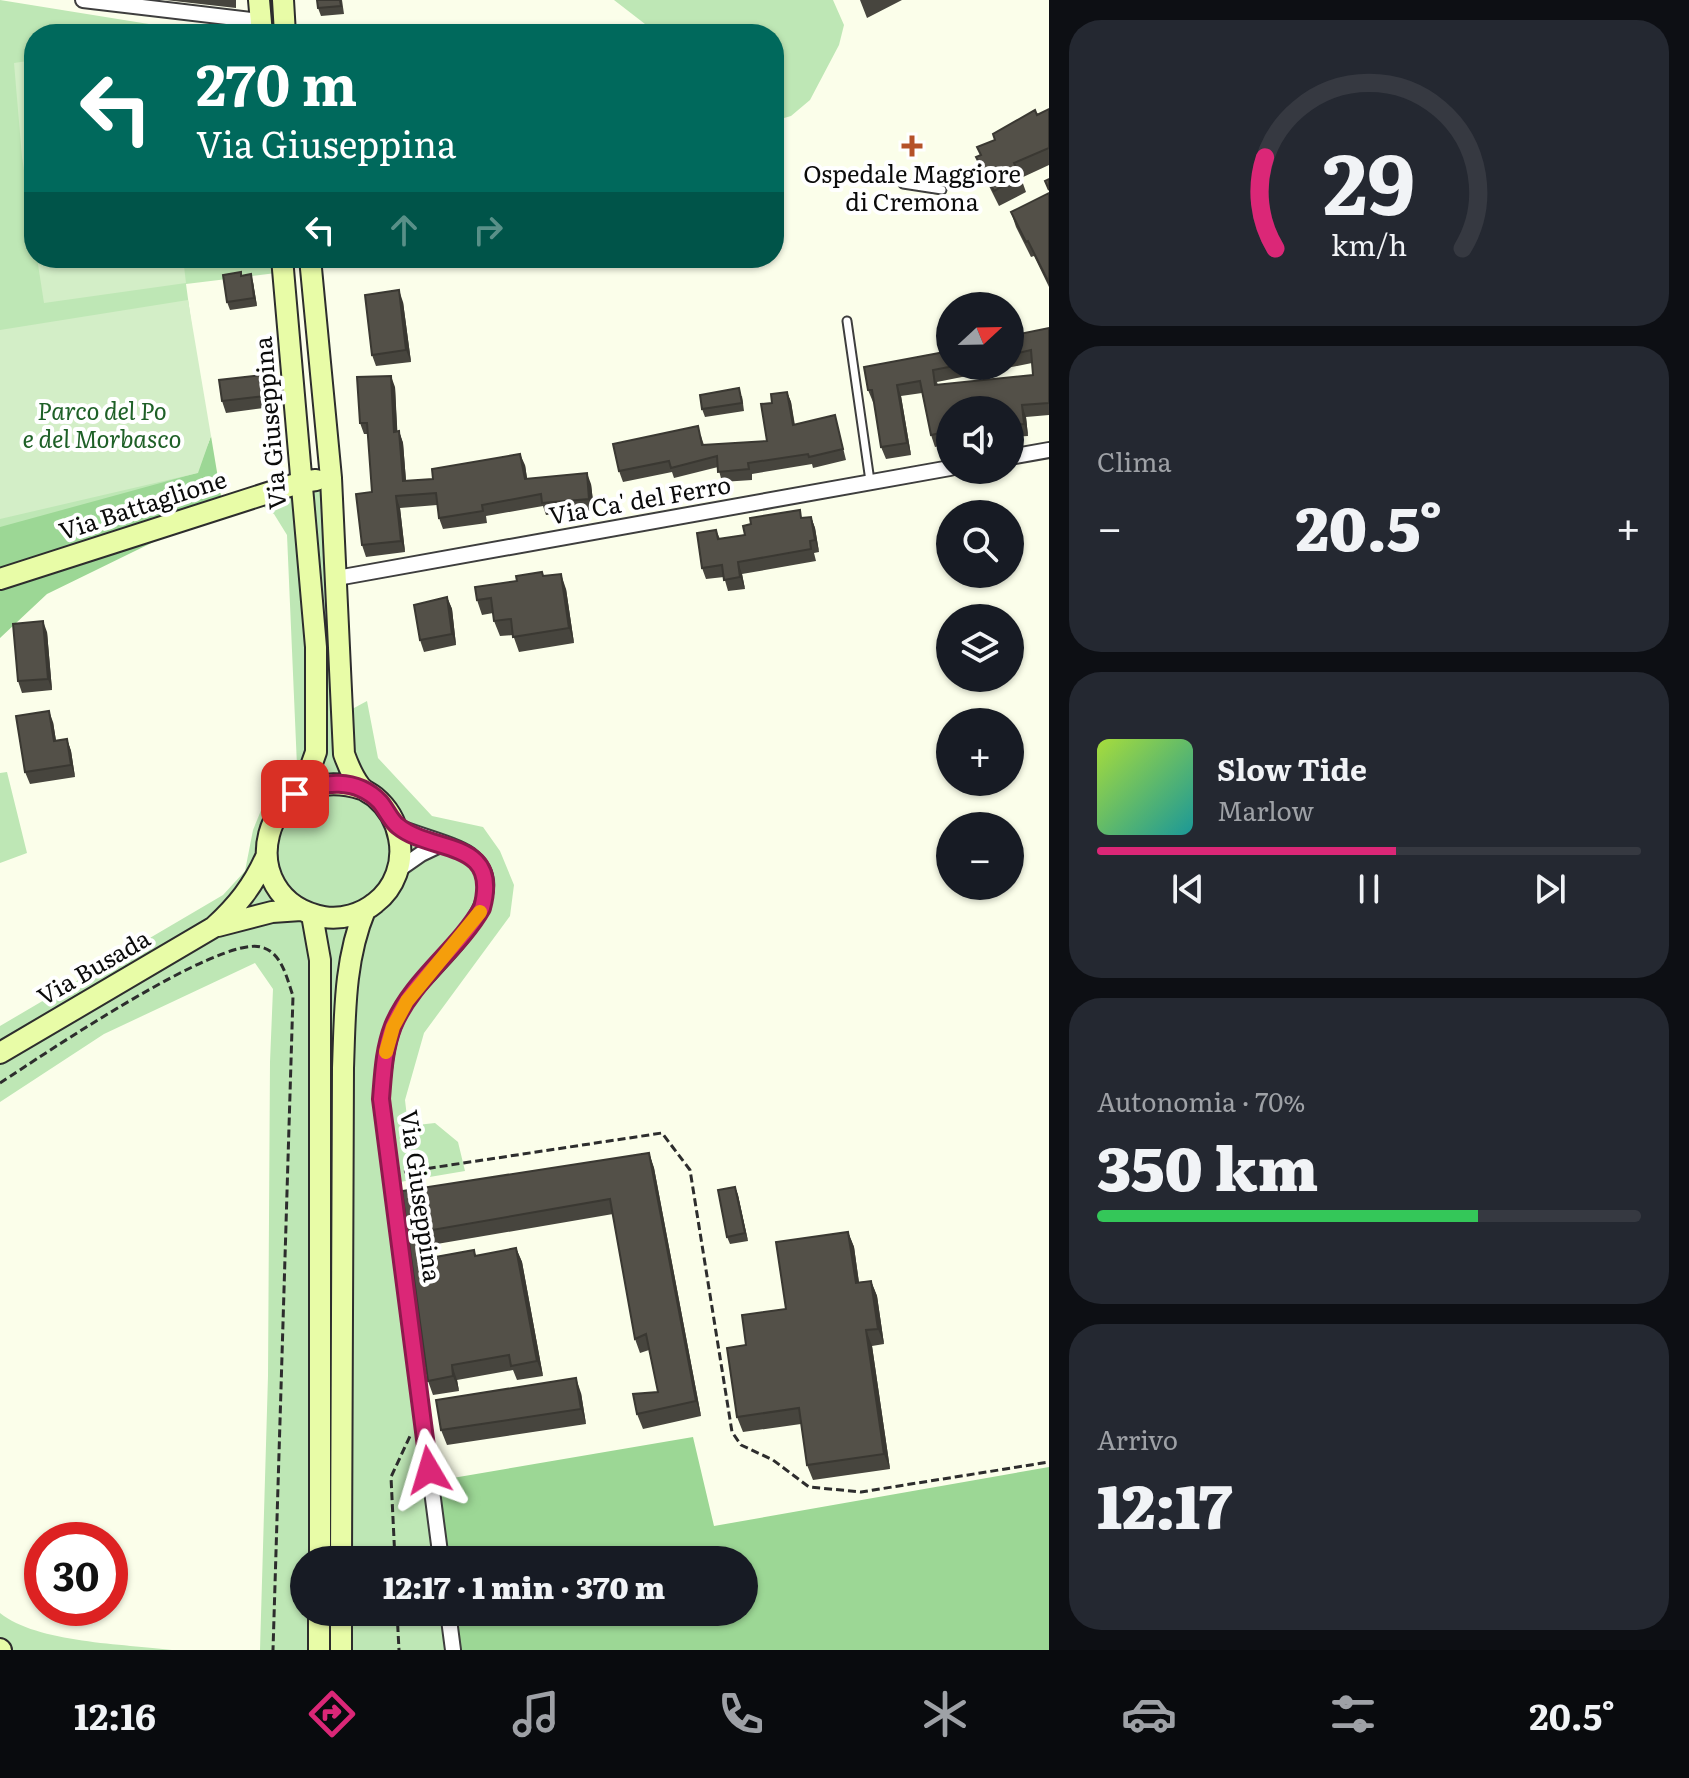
<!DOCTYPE html>
<html lang="it">
<head>
<meta charset="utf-8">
<style>
  body { margin:0; font-family:Literata,serif; background:#242831; color:#f1f3f6; height:100vh; display:flex; flex-direction:column; font-size:30px; white-space:nowrap }
  * { box-sizing:border-box; margin:0 }
  p { font-size:26px; color:#9ea1a6 }
  .icon { flex:none; width:44px; height:44px; fill:none; stroke:currentColor; stroke-width:2; stroke-linecap:round; stroke-linejoin:round }
  .map { position:relative; flex:1; overflow:hidden }
  .panel { display:flex; flex-direction:column; gap:20px; padding:20px; background:#0d0f14; width:640px }
  .panel>* { flex:none }
  .guide { position:absolute; left:24px; top:24px; width:760px; height:244px; border-radius:32px; box-shadow:0 2px 6px #0004; background:#00695c; color:#fff; overflow:hidden }
  .needle { width:52px; rotate:68deg }
  .tools { position:absolute; left:936px; top:292px; display:grid; gap:16px }
  .tools a { display:grid; place-items:center; width:88px; height:88px; border-radius:50%; background:#171b24; box-shadow:0 2px 6px #0004; font-size:40px }
  .speed { position:absolute; left:24px; top:1522px; display:flex; gap:16px; font-size:40px; font-weight:700; text-align:center }
  .speed>* { display:grid; place-content:center; width:104px; height:104px; border-radius:50%; background:#171b24; box-shadow:0 2px 6px #0004; line-height:1 }
  .speed .limit { border:12px solid #d22; background:#fff; color:#111 }
  .pin { position:absolute; display:grid; place-items:center; width:68px; height:68px; color:#fff; margin:-34px; border-radius:16px; box-shadow:0 4px 12px #0006 }
  .me { position:absolute; width:88px; margin:-44px; rotate:353deg; stroke-linejoin:round; filter:drop-shadow(0 0 6px #0008) }
  .turn { display:flex; align-items:center; gap:28px; height:168px; padding:0 40px; font-size:36px }
  .turn .icon { width:104px; height:104px; stroke-width:2.5 }
  .turn b { display:block; font-size:56px; line-height:68px }
  .lanes { display:flex; align-items:center; height:76px; padding:0 40px; background:#0003; justify-content:center; gap:40px; direction:ltr }
  .lanes .off { opacity:.35 }
  .big { font-size:60px; font-weight:800; line-height:1.1 }
  .panel .widget { flex:1; display:flex; flex-direction:column; justify-content:center; gap:12px; min-width:0; padding:0 28px; border-radius:32px; background:#242831 }
  .panel .dial { align-items:center; gap:0 }
  .dial svg { height:208px; overflow:visible; fill:none; stroke:#363941; stroke-width:7; stroke-linecap:round; text-anchor:middle }
  .dial text { fill:#f1f3f6; stroke:none }
  .song { display:flex; align-items:center; gap:24px }
  .cover { width:96px; height:96px; border-radius:12px; background:linear-gradient(135deg,hsl(80 70% 55%),hsl(180 70% 35%)) }
  .played { height:8px; border-radius:4px; background:linear-gradient(90deg,#db2777 55%,#363941 55%) }
  .keys { display:flex; justify-content:space-around; direction:ltr }
  .heat { display:flex; justify-content:space-between; align-items:center; font-size:44px; direction:ltr }
  .charge { height:12px; border-radius:6px; background:linear-gradient(90deg,#34c759 70%,#363941 0) }
  .trip { position:absolute; left:290px; top:1546px; width:468px; height:80px; border-radius:40px; background:#171b24; box-shadow:0 2px 6px #0004; font-weight:800; line-height:80px; text-align:center }
  .dock { display:flex; height:128px; justify-content:space-around; align-items:center; background:#090b0e; color:#9ea1a6 }
  .dock .icon { width:56px; height:56px }
  .dock .on { color:#db2777 }
  .dock b { font-size:36px; color:#f1f3f6 }
  main { display:flex; flex:1; min-height:0 }
  .map>svg:first-child { display:block }
</style>
</head>
<body>
<main>
<div class="map">
<svg width="1049" height="1650" viewBox="0 0 1049 1650">
  <rect width="100%" height="100%" fill="#fbfeea"/>
  <path fill="#bee7b5" d="M0,0L155,25V34H34V258H274L276,273L186,284L215,499L0,566Z
    M614,0H833L844,25L839,45L810,100L791,116L774,121V34H652L645,24Z
    M331,477L341,715L367,701L378,758L432,816L483,827L500,851L514,885L510,916L424,1033L405,1100L408,1126L435,1123L458,1142L465,1171L394,1183L445,1560H304V1612H451L456,1650H260L268,1376L270,1062L273,989L255,963L104,1034L0,1102V1026L223,895L245,871L253,830L264,803L297,766L287,535L274,514L252,499Z
    M7,772L27,853L0,863V773Z
    M0,1613C37,1643 125,1644 172,1650H0Z"/>
  <path fill="#9cd795" d="M211,436L223,508L47,594L0,638V527L197,473Z
    M693,1437L714,1526L1049,1467V1650H456L451,1612H744V1560H445L435,1481Z"/>
  <path fill="#d3eec7" d="M34,60V237L22,157L14,63Z
    M37,258H183L186,283L44,303Z
    M188,300L211,436L198,473L0,519V330Z"/>
  <g fill="none" stroke-linecap="round" stroke-linejoin="round">
    <defs>
      <path id="lane" d="M903,184L942,190
        M847,321L870,481"/>
      <path id="street" d="M83,0L260,21
        M1010,457L1049,450
        M337,578L950,468
        M396,826C416,835 455,844 470,855C523,896 430,967 407,1000C386,1030 384,1065 381,1099L441,1560
        M398,870L421,854L442,844
        M448,1612L453,1650"/>
      <path id="secondary" d="M259,0L262,34
        M283,0L285,34
        M282,258L316,647V752L311,766L295,794
        M310,258L331,478L344,754C348,765 353,777 360,786C364,791 370,793 375,797C387,807 396,822 399,838C404,862 395,888 375,903C362,914 341,920 324,917C228,899 261,757 362,789
        M0,579L302,482L316,480
        M312,915L320,960V1560
        M218,926L272,912L301,910
        M0,1053L214,927C237,906 253,886 266,857
        M341,1560L343,1068C345,1015 344,960 365,910
        M0,1649L1,1650
        M319,1650V1612
        M341,1650V1612"/>
    </defs>
    <use href="#lane" stroke="#3e3e3e" stroke-width="11"/>
    <use href="#street" stroke="#3e3e3e" stroke-width="18"/>
    <use href="#secondary" stroke="#2d2d2d" stroke-width="24"/>
    <path stroke="#2d2d2d" stroke-width="3" stroke-dasharray="8 4" stroke-linecap="butt" d="M0,1083C43,1055 218,936 261,947C282,952 287,979 293,996L273,1650
      M404,1172L662,1133L690,1170L732,1432L741,1445L773,1460L809,1487L861,1492L1049,1462
      M395,1560L391,1477L410,1436
      M397,1612L399,1650"/>
    <use href="#lane" stroke="#fff" stroke-width="7"/>
    <use href="#street" stroke="#fff" stroke-width="14"/>
    <use href="#secondary" stroke="#e8fca7" stroke-width="20"/>
  </g>
  <path fill="#47453e" fill-rule="evenodd" d="M165,0H236V8Z
    M317,0H342L344,14L321,16L318,8Z
    M860,0H902L867,18Z
    M1049,109V165L1021,178L1026,192L999,206L982,172L976,157L980,156L995,140Z
    M1049,193V287L1034,256L1031,257L1016,227L1011,212Z
    M242,276L253,282L257,306L230,310L227,302Z
    M403,302L411,362L376,366L372,355Z
    M1049,328V415L1026,417L1028,436L1010,437V410H950V444L935,447L931,435L922,393L901,396L911,455L886,459L881,447L874,402H873L868,390L864,367L1010,366V336ZM1032,363L1033,375L938,385L937,382Z
    M272,374L276,385L279,406L226,413L222,401Z
    M395,387L397,431H399L403,443L406,481L433,479L525,465L527,479L591,484L594,510L546,515L543,506L486,516L487,523L443,529L439,518L437,505L400,508L405,552L366,557L362,545L372,492L368,434H364L360,423Z
    M787,392L791,402L795,425L835,415L846,460L813,468L812,464L752,474V480L722,482L718,467L674,478L672,472L623,482L619,471L701,436L704,445L767,441L772,403Z
    M742,396L744,411L705,417L702,409Z
    M811,517L815,528L819,552L814,553L816,561L742,574L745,589L728,591L724,577L706,579L702,568L716,530L720,539L745,535Z
    M544,576L566,589L574,643L519,652L513,635L500,636L494,621L493,613L482,615L477,600Z
    M447,597L452,609L456,645L424,652L420,640Z
    M47,632L52,690L22,693L18,681Z
    M53,722L56,741L67,739L71,751L75,777L30,784L25,772Z
    M649,1153L654,1168L701,1416L643,1429L637,1414L658,1392L649,1350L640,1353L635,1339L613,1214L431,1245L433,1257L474,1250L476,1256L516,1248L522,1262L543,1376L517,1380L513,1370L457,1380L459,1391L433,1395L428,1381L402,1191Z
    M735,1187L738,1195L748,1241L730,1244L727,1237Z
    M848,1232L854,1247L859,1282L871,1281L877,1296L884,1344L872,1346L890,1469L813,1480L807,1465L801,1424L743,1432L737,1417L746,1345L786,1309Z
    M581,1393L586,1424L447,1445L441,1430Z"/>
  <path fill="#3a3832" d="M251,274L253,282L257,306L254,298Z
    M399,290L403,302L411,362L406,350Z
    M272,374L276,385L279,406L274,395Z
    M391,376L395,387L398,443L394,432Z
    M897,385L901,396L911,455L907,443Z
    M787,392L791,402L796,436L793,425Z
    M1022,405L1026,417L1028,436L1024,424Z
    M399,431L403,443L407,493L403,481Z
    M520,454L525,465L529,490L525,479Z
    M587,473L591,484L594,510L589,499Z
    M396,496L400,508L405,552L401,541Z
    M811,517L815,528L819,552L815,540Z
    M738,562L742,574L745,589L740,577Z
    M561,574L566,589L574,643L569,628Z
    M447,597L452,609L456,645L452,634Z
    M43,621L47,632L52,690L48,679Z
    M49,711L53,722L58,753L54,741Z
    M67,739L71,751L75,777L71,765Z
    M649,1153L654,1168L701,1416L696,1401Z
    M735,1187L738,1195L748,1241L745,1233Z
    M426,1231L431,1245L435,1272L430,1258Z
    M848,1232L854,1247L861,1298L856,1283Z
    M516,1248L522,1262L543,1376L537,1361Z
    M871,1281L877,1296L884,1344L878,1329Z
    M866,1330L872,1346L890,1469L884,1454Z
    M452,1365L457,1380L459,1391L453,1376Z
    M576,1378L581,1393L586,1424L581,1409Z"/>
  <path fill="#535048" stroke="#3a3832" stroke-width="2" d="M317,0H340L341,6L318,8Z
    M166,25L232,30L231,34H166Z
    M1049,109V148L1014,163L1020,176L994,191L976,157L981,155L977,147L995,140L993,134L1035,110L1037,115Z
    M1049,179V190L1045,181Z
    M1049,193V283L1028,241L1026,242L1011,212Z
    M241,272V276L251,274L254,298L227,302L223,275Z
    M399,290L406,350L372,355L365,295Z
    M1049,328V403L1022,405L1024,424L1010,425V410H950V431L931,435L920,381L897,385L907,443L881,447L872,390H868L864,367L950,351V366H954L933,370L935,385L1033,375L1031,350L1010,355V336Z
    M272,374L274,395L222,401L219,380Z
    M391,376L394,432L399,431L403,481L433,479L432,469L520,454L525,479L587,473L589,499L542,503L541,494L482,505L483,511L439,518L436,493L396,496L401,541L362,545L356,494L372,492L367,423H360L357,377Z
    M739,388L742,403L702,409L700,395Z
    M787,392L793,425L835,415L843,449L809,457L808,454L748,463L749,469L718,472L717,456L671,468L669,461L619,471L613,444L698,426L702,445L767,441L761,404L772,403L771,394Z
    M800,510L801,518L811,517L815,540L810,541L811,549L738,562L740,577L724,580L722,565L702,568L697,533L716,530L718,539L745,535L743,526L751,524L750,518Z
    M542,572L543,576L561,574L569,628L513,637L511,619L494,621L491,598L477,600L475,587L517,581L516,576Z
    M447,597L452,634L420,640L414,605Z
    M43,621L48,679L18,681L13,624Z
    M49,711L54,741L67,739L71,765L25,772L16,716Z
    M649,1153L696,1401L637,1414L633,1394L658,1392L646,1334L635,1339L610,1199L426,1231L430,1258L474,1250L475,1256L516,1248L537,1361L511,1366L509,1355L452,1365L453,1376L428,1381L402,1191Z
    M735,1187L745,1233L727,1237L718,1190Z
    M848,1232L856,1283L871,1281L878,1329L866,1330L884,1454L807,1465L799,1408L737,1417L727,1348L746,1345L742,1315L786,1309L776,1242Z
    M576,1378L581,1409L441,1430L436,1400Z"/>
  <g fill="none" stroke-linecap="round" stroke-linejoin="round">
    <defs>
      <path id="route" d="M295,794C323,781 356,777 380,802C386,809 391,821 398,826C432,854 501,838 482,908C458,950 412,980 393,1026C384,1049 383,1075 381,1099L429,1470"/>
    </defs>
    <use href="#route" stroke="#8e194d" stroke-width="20"/>
    <use href="#route" stroke="#db2777" stroke-width="14"/>
    <path stroke="#f59e0b" stroke-width="14" d="M386,1052L393,1027L407,1001L480,912"/>
  </g>
  <path fill="#b55229" stroke="#fff" stroke-width="3" d="M908 134h8v8h8v8h-8v8h-8v-8h-8v-8h8z"/>
  <g text-anchor="middle" stroke-width="8" stroke-linejoin="round" paint-order="stroke">
    <g font-size="24" fill="#0b0b0b" stroke="#fff">
      <text x="912" y="183">Ospedale Maggiore<tspan x="912" dy="28">di Cremona</tspan></text>
    </g>
    <g font-size="24" font-style="italic" fill="#1e6027" stroke="#fff">
      <text x="102" y="420">Parco del Po<tspan x="102" dy="28">e del Morbasco</tspan></text>
    </g>
    <g font-size="24" fill="#0b0b0b" stroke="#fff">
      <text transform="translate(271 423) rotate(-95)" y="8">Via Giuseppina</text>
      <text transform="translate(640 501) rotate(-10)" y="8">Via Ca' del Ferro</text>
      <text transform="translate(143 506) rotate(-18)" y="8">Via Battaglione</text>
      <text transform="translate(94 968) rotate(-30)" y="8">Via Busada</text>
      <text transform="translate(420 1196) rotate(82)" y="8">Via Giuseppina</text>
    </g>
  </g>
</svg>
<div class="tools">
<a><svg class="needle" viewBox="-14 -14 28 28"><path d="M0-13l5 13h-10z" fill="#e53935"/><path d="M0 13l5-13h-10z" fill="#9ea1a6"/></svg></a>
<a><svg class="icon" aria-label="sound" viewBox="0 0 24 24"><path d="M4 9h4l5-4v14l-5-4H4zM17 9q2 3 0 6"/></svg></a>
<a><svg class="icon" aria-label="search" viewBox="0 0 24 24"><circle cx="10" cy="10" r="6"/><path d="M15 15l6 6"/></svg></a>
<a><svg class="icon" aria-label="layers" viewBox="0 0 24 24"><path d="M12 4l9 5-9 5-9-5zM3 14l9 5 9-5"/></svg></a>
<a>+</a>
<a>−</a>
</div>
<div class="speed"><div class="limit">30</div></div>
<div class="pin" style="left:295px;top:794px;background:#d93025"><svg class="icon" aria-label="arrive" viewBox="0 0 24 24"><path d="M6 21V4h12l-3 4 3 4H6"/></svg></div>
<svg class="me" style="left:429px;top:1470px" viewBox="-20 -20 40 40"><path d="M0-17L14 15 0 8-14 15z" fill="#db2777" stroke="#fff" stroke-width="4"/></svg>
<div class="trip">12:17 · 1 min · 370 m</div>
<div class="guide">
<div class="turn"><svg class="icon" aria-label="left" viewBox="0 0 24 24"><path d="M17 20v-9H6M10 6l-5 5 5 5"/></svg><div><b>270 m</b>Via Giuseppina</div></div>
<div class="lanes"><svg class="icon" aria-label="left" viewBox="0 0 24 24"><path d="M17 20v-9H6M10 6l-5 5 5 5"/></svg><svg class="icon off" aria-label="ahead" viewBox="0 0 24 24"><path d="M12 20V5M6 11l6-6 6 6"/></svg><svg class="icon off" aria-label="right" viewBox="0 0 24 24"><path d="M7 20v-9h11M14 6l5 5-5 5"/></svg></div>
</div>
</div>
<section class="panel">
<div class="widget dial"><svg viewBox="0 0 100 80">
<path d="M14 69A42 42 0 1 1 86 69"/>
<path d="M14 69A42 42 0 0 1 10 34" stroke="#db2777"/>
<text x="50" y="56" font-size="32" font-weight="700">29</text>
<text x="50" y="72" font-size="11">km/h</text>
</svg></div>
<div class="widget"><p>Clima</p>
<div class="heat"><a>−</a><b class="big">20.5°</b><a>+</a></div>
</div>
<div class="widget">
<div class="song"><i class="cover"></i><div><b>Slow Tide</b><p>Marlow</p></div></div>
<div class="played"></div>
<div class="keys"><svg class="icon" aria-label="previous" viewBox="0 0 24 24"><path d="M18 5L8 12l10 7zM5 5v14"/></svg><svg class="icon" aria-label="pause" viewBox="0 0 24 24"><path d="M8 5v14M16 5v14"/></svg><svg class="icon" aria-label="next" viewBox="0 0 24 24"><path d="M6 5l10 7-10 7zM19 5v14"/></svg></div>
</div>
<div class="widget"><p>Autonomia · 70%</p><b class="big">350 km</b><div class="charge"></div></div>
<div class="widget"><p>Arrivo</p><b class="big">12:17</b></div>
</section>
</main>
<nav class="dock">
<b>12:16</b>
<svg class="icon on" aria-label="directions" viewBox="0 0 24 24"><path d="M12 3l9 9-9 9-9-9zM9 14v-3h6M13 9l2 2-2 2"/></svg>
<svg class="icon" aria-label="music" viewBox="0 0 24 24"><path d="M9 18V5l10-2v13"/><circle cx="6" cy="18" r="3"/><circle cx="16" cy="16" r="3"/></svg>
<svg class="icon" aria-label="phone" viewBox="0 0 24 24"><path d="M5 4h4l2 5-3 2q2 4 5 5l2-3 5 2v4C11 20 4 13 5 4z"/></svg>
<svg class="icon" aria-label="climate" viewBox="0 0 24 24"><path d="M12 3v18M4 7l16 10M4 17L20 7"/></svg>
<svg class="icon" aria-label="car" viewBox="0 0 24 24"><path d="M5 17H2v-5l4-1 3-4h7l3 4 3 1v5h-3M9 17h6M6 11h13"/><circle cx="7" cy="17" r="2"/><circle cx="17" cy="17" r="2"/></svg>
<svg class="icon" aria-label="filters" viewBox="0 0 24 24"><path d="M4 7h16M4 17h16"/><circle cx="9" cy="7" r="2"/><circle cx="15" cy="17" r="2"/></svg>
<b>20.5°</b>
</nav>
</body>
</html>
